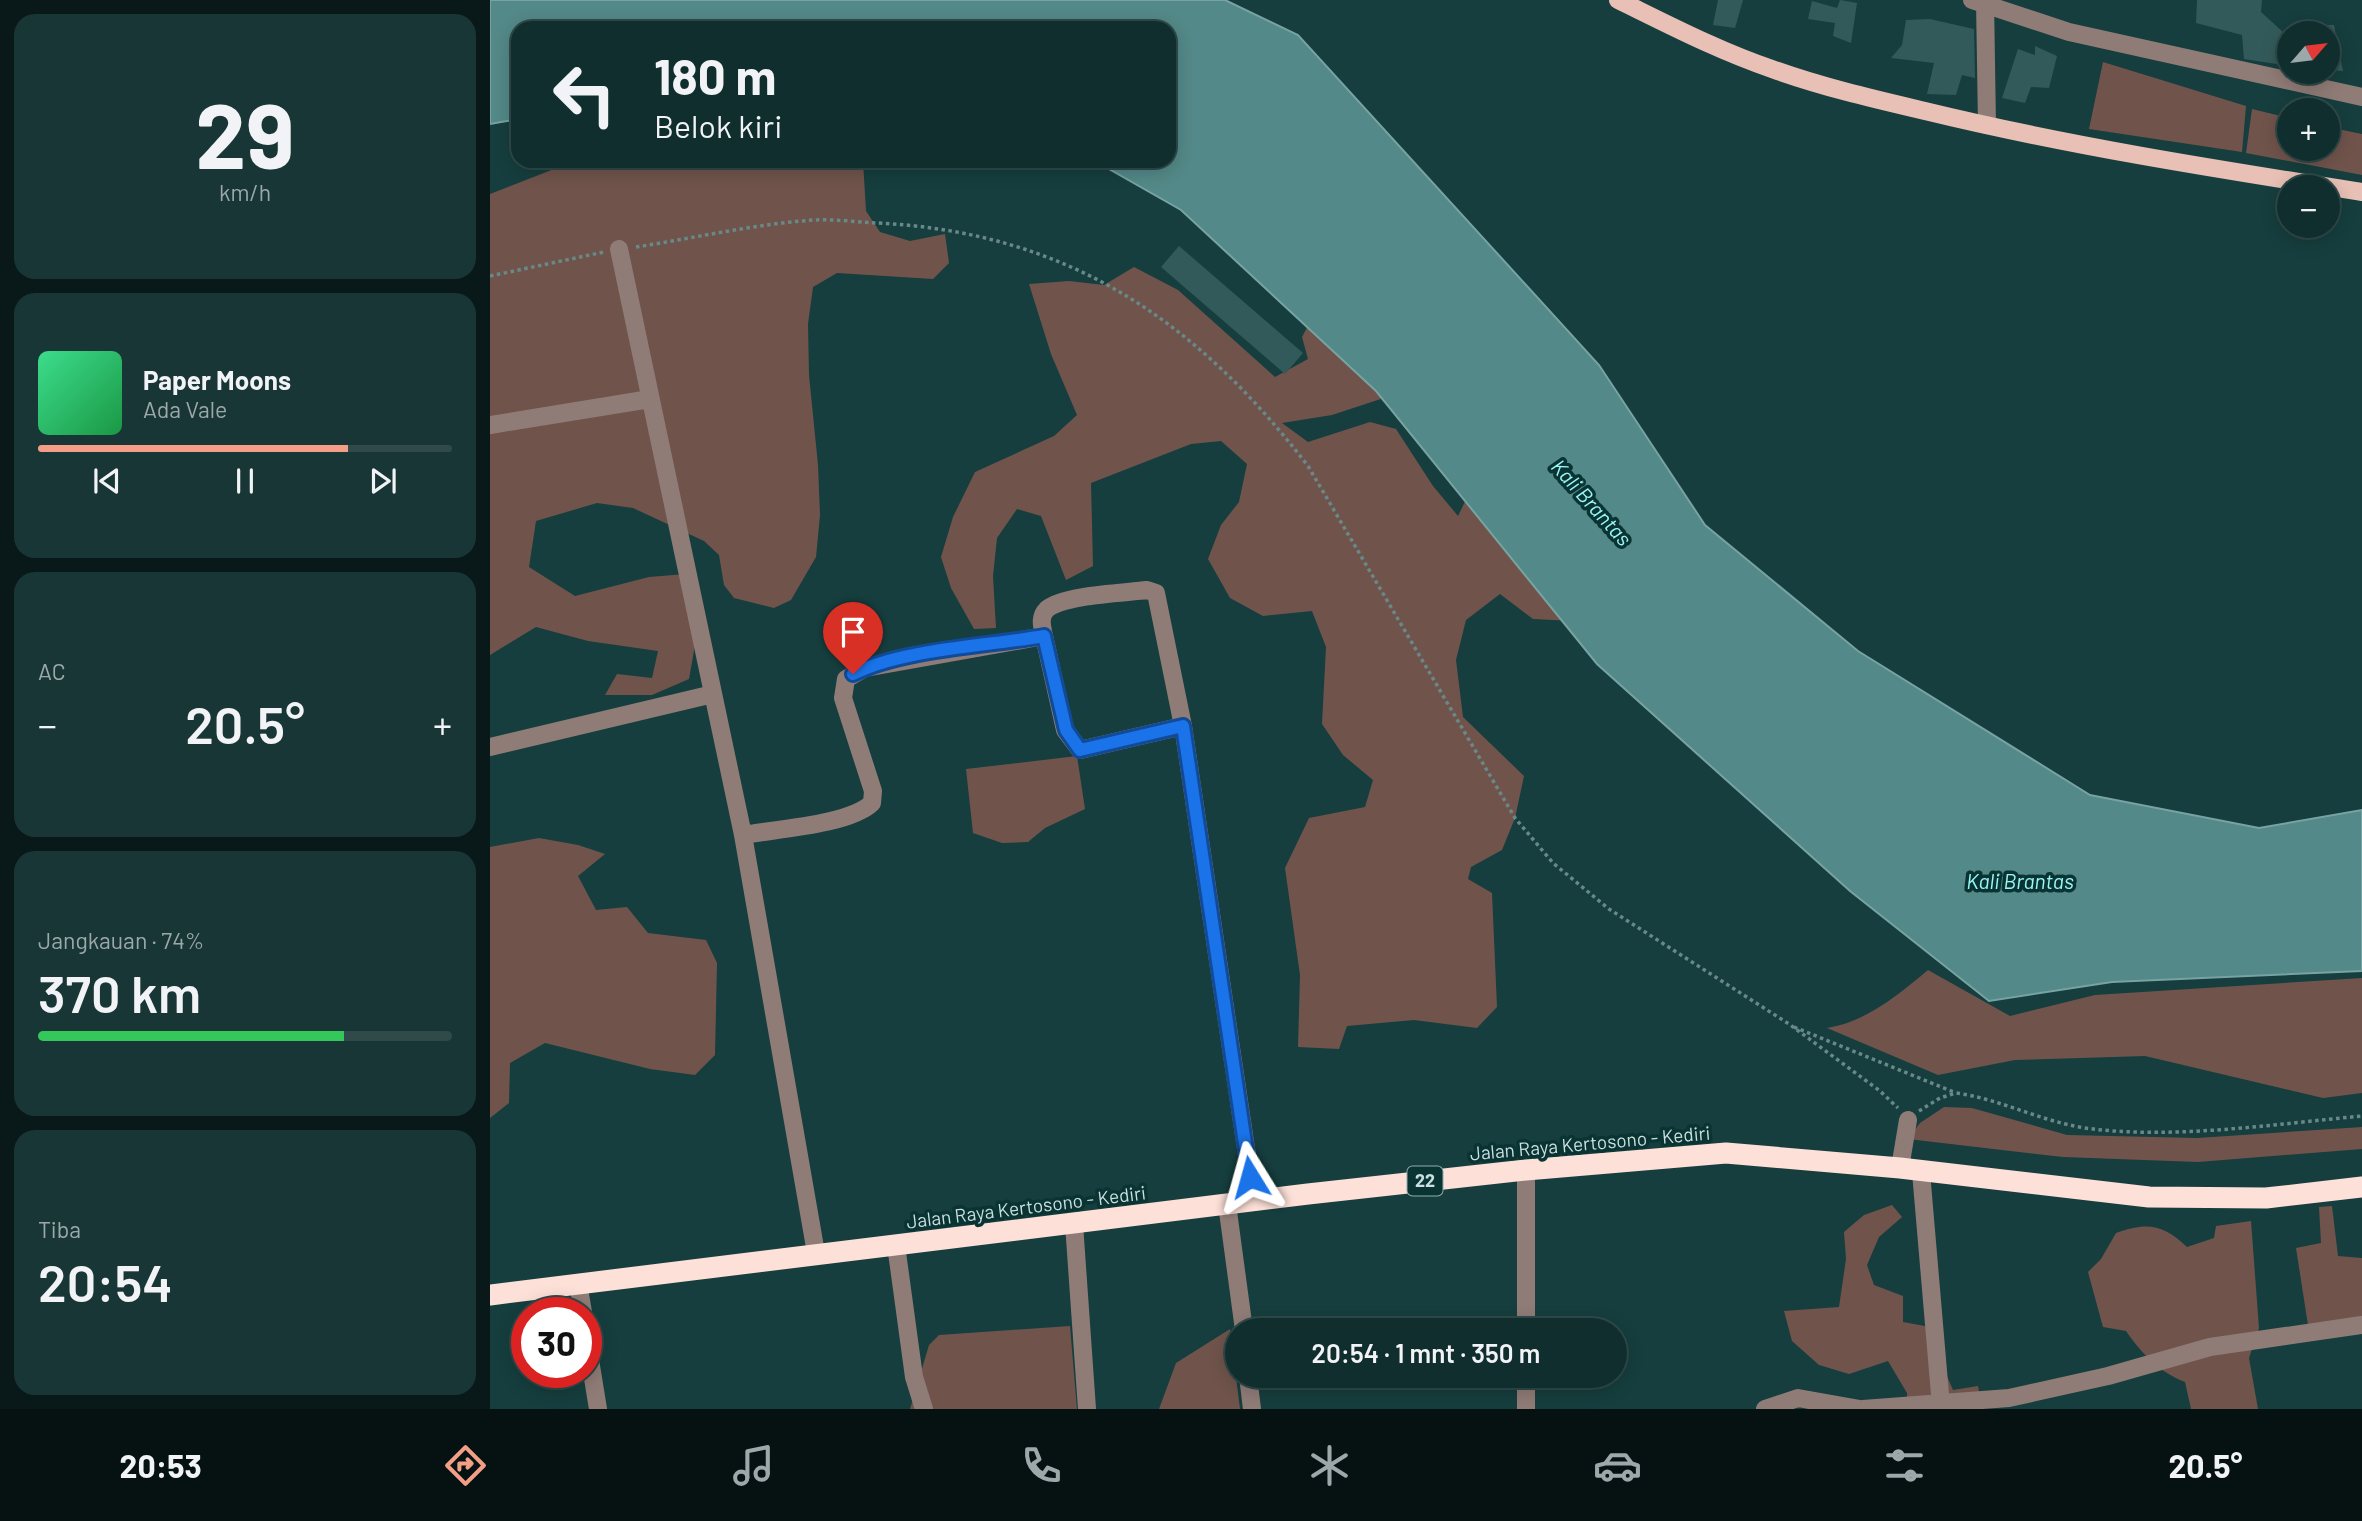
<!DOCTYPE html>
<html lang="id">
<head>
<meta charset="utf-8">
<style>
  body { margin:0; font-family:Barlow,sans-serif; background:#193636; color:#f1f3f6; height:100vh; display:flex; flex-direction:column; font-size:26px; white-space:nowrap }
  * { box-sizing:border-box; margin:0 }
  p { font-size:23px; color:#9ca8aa }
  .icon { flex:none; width:38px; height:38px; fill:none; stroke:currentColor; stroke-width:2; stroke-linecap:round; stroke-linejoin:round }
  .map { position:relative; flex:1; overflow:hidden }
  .details { display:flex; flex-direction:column; gap:14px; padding:14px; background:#091919; width:490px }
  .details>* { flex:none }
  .hud { position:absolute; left:21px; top:21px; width:665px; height:147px; border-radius:21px; box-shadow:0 4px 18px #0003,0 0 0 2px #304a4a; background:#102e2e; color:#f1f3f6; overflow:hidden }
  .needle { width:46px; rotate:62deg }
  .buttons { position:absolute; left:1787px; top:21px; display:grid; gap:14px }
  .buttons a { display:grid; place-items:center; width:63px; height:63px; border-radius:50%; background:#102e2e; box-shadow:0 4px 18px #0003,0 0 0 2px #304a4a; font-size:35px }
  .speed { position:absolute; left:21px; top:1297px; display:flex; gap:14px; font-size:35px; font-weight:700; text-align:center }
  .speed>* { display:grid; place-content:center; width:91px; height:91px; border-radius:50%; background:#102e2e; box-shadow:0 4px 18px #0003,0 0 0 2px #304a4a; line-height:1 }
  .speed .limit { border:10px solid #d22; background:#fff; color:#111 }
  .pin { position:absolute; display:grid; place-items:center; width:60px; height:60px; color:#fff; margin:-72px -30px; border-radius:50% 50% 50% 0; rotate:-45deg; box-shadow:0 0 7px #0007 }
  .pin .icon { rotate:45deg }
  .me { position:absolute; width:77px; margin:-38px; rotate:352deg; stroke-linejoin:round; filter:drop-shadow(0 0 5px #0008) }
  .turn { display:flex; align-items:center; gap:24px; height:147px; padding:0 28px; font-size:32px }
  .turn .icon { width:91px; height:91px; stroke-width:2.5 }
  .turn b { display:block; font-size:49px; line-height:60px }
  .big { font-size:52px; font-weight:600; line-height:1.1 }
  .details .tile { flex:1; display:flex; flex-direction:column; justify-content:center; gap:10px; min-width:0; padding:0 24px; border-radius:21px; background:#193636 }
  .details .dial { align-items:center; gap:0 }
  .dial b { font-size:91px; line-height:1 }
  .song { display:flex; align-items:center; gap:21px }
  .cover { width:84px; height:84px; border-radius:10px; background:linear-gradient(135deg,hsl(150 70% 55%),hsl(140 70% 35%)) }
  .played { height:7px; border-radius:4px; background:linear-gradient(90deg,#f49e87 75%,#304a4a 75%) }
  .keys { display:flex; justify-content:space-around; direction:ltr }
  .heat { display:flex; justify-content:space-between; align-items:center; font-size:38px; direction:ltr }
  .charge { height:10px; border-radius:5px; background:linear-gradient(90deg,#34c759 74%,#304a4a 0) }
  .trip { position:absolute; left:735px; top:1318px; width:402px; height:70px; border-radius:35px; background:#102e2e; box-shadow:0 4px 18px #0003,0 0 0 2px #304a4a; font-weight:600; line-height:70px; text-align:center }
  .dock { display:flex; height:112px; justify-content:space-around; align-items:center; background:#061212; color:#9ca8aa }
  .dock .icon { width:49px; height:49px }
  .dock .current { color:#f49e87 }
  .dock b { font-size:32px; color:#f1f3f6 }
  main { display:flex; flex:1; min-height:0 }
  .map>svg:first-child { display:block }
</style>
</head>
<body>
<main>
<section class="details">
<div class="tile dial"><b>29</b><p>km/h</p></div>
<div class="tile">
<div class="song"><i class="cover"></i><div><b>Paper Moons</b><p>Ada Vale</p></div></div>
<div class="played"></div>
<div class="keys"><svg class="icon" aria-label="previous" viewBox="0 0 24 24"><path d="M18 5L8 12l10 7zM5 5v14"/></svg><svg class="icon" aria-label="pause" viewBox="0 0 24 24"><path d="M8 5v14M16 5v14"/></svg><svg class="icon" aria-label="next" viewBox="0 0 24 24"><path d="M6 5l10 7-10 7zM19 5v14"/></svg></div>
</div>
<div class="tile"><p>AC</p>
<div class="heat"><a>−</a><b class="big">20.5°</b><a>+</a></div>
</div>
<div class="tile"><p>Jangkauan · 74%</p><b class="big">370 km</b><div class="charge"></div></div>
<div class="tile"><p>Tiba</p><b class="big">20:54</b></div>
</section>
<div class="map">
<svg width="1872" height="1409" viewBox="0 0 1872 1409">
  <rect width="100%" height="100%" fill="#163e3e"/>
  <path fill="#70544c" d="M1613,62L1756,106L1752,152L1599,129Z
    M1762,109L1799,118V149H1838V127L1872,134V175L1756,153Z
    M73,161H373L376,211L390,232L420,241L455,234L459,263L443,279L347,273L323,287L318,324L319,375L328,465L330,515L326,557L301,600L284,608L244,598L234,585L229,555L214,541L143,508L107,503L46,521L39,567L85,596L159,577L196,574L206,639L199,679L162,695H115L127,674L162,678L168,651L98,641L46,627L0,655V194L69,167Z
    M644,267L688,290L785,377L818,359L812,337L829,305L915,391L842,415L792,423L818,442L880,422L906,429L943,486L968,516L988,475L1084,621L1043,619L1010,594L976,620L966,660L973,717L1034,776L1025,818L1012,850L981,867L978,879L1002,893L1007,1007L987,1028L924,1020L857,1026L849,1049L808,1047L810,975L795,868L819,818L875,807L883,780L853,755L832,724L836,647L822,611L773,616L740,598L718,559L731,525L749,502L757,464L731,441L701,444L601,483L603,566L576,580L551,516L527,509L507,538L503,576L506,628L484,629L461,588L451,557L463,517L485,472L564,436L587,415L561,354L539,284L579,281L614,285Z
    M587,756L595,809L555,828L538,842L512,843L483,833L476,769Z
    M49,838L88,845L115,854L88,876L106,910L137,907L158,933L216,940L227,963L225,1055L205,1075L160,1069L55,1043L20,1063L19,1103L0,1118V847Z
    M1438,970L1520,1016L1605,995L1872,978V1093L1833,1098L1655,1056L1525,1060L1448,1075L1337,1028C1376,1022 1408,995 1438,970Z
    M1454,1107L1482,1108L1577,1135L1707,1138L1872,1127V1149L1708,1162L1573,1157L1418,1139L1430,1123Z
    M1402,1205L1412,1217L1389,1237L1377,1265L1384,1285L1413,1296V1322L1435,1326L1463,1390L1488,1386L1492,1409H1417V1393L1398,1361L1359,1374L1329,1365L1302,1341L1294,1311L1349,1307L1356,1259L1354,1232L1374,1215Z
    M1842,1206L1848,1256L1872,1258V1317L1818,1325L1806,1248L1831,1243L1829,1207Z
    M1761,1221L1769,1328L1759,1358L1768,1409H1701L1695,1382C1668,1371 1653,1355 1636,1331L1613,1327L1598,1272L1611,1259L1626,1233C1657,1222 1673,1224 1697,1247L1724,1238L1726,1226Z
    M580,1326L587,1409H420L439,1345L449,1335Z
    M740,1329L750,1409H669L686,1363Z"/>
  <path fill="#538988" stroke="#77a3a2" stroke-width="2" d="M0,0H735L808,35L1109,365L1215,525L1368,651L1600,795L1769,828L1872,810V971L1622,982L1499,1001L1360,891L1107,664L886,391L691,210L605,161H679V28H28V119L0,124Z"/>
  <path fill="#335a5a" d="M1228,0H1253L1245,28L1223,25Z
    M1350,0L1367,3L1361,43L1343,36L1345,23L1318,19L1322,1L1347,8Z
    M1707,0H1772L1771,12L1793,32H1799V66L1754,59L1752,35L1706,23Z
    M1440,19L1484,29L1485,78L1472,75L1466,95L1437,94L1444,63L1401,58L1412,45L1416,20Z
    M1838,25H1844L1853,71L1838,70Z
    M1545,46L1567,56L1559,88L1541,87L1535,103L1512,98L1528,49L1545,55Z
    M689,246L813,353L795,374L671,267Z"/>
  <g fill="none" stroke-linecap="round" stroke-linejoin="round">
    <path stroke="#698888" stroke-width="3.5" stroke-dasharray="3.5 3.5" stroke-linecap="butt" d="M146,247C205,238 265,224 324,220C345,219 367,222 387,223C576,232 705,319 818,466L1025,818L1063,863L1119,909L1299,1024L1390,1091L1408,1108
      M0,276L114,252
      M1304,1027L1466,1093
      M1429,1111L1450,1098L1466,1093C1510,1099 1550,1121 1595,1128C1681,1140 1785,1124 1872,1116"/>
    <path stroke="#907c77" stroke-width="18" d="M1482,0L1579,32L1872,97
      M1495,0L1497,125
      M129,249L253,835L326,1253
      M0,425L160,399
      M554,636C552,626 549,617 557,609C573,595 634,593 657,590L666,593L693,726
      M0,747L223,694
      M253,835C286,829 359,825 382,803L383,791L353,698L356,679L375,668L554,636L575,730L590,750L693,726L764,1202
      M1410,1168L1418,1120
      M1431,1172L1451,1406
      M737,1204L754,1330
      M584,1224L597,1409
      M406,1245L424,1377L434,1409
      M88,1283L93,1312
      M1036,1330V1170
      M96,1335L108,1409
      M758,1376L762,1409
      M1036,1376V1409
      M1275,1409L1308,1398L1370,1409
      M1373,1409L1519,1398L1618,1376L1720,1347L1872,1325"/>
    <path stroke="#e8c0b5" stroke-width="18" d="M1128,0C1179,25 1229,51 1282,69C1332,87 1384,99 1435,111C1579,146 1726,169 1872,192"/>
    <path stroke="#fde0d8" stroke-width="21" d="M0,1295L818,1194L1036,1170L1236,1153L1410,1168L1659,1197L1776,1198L1872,1187"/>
  </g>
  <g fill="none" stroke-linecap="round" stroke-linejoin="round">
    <defs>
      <path id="route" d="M363,674C412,649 498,646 554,636L576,730L590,750L693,726L760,1177"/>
    </defs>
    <use href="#route" stroke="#114b97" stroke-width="18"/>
    <use href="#route" stroke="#1a73e8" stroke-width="12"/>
  </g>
  <g text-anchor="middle" stroke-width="7" stroke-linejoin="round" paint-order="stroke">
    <rect fill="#0a3434" stroke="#90acab" stroke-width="2" x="917.5" y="1166.5" width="35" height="29" rx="5"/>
    <g font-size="18" font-weight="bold" fill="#cadfde">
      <text x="935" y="1187">22</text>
    </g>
    <g font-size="19" fill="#cadfde" stroke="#0a3434">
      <text transform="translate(1100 1143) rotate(-5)" y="7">Jalan Raya Kertosono - Kediri</text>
      <text transform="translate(536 1207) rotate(-7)" y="7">Jalan Raya Kertosono - Kediri</text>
    </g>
    <g font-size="21" font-style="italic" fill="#9bf6f5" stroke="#0a3434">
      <text transform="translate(1101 503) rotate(48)" y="7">Kali Brantas</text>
      <text x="1530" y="889">Kali Brantas</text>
    </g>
  </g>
</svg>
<div class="buttons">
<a><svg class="needle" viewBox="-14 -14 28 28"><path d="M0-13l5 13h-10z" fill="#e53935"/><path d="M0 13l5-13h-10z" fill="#9ca8aa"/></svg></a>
<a>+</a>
<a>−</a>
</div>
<div class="speed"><div class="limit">30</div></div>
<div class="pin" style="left:363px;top:674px;background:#d93025"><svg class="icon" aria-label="arrive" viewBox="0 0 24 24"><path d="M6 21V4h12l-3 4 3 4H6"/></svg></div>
<svg class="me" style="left:760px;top:1177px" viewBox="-20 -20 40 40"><path d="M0-17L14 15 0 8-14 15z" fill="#1a73e8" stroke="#fff" stroke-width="4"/></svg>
<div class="trip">20:54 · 1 mnt · 350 m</div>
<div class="hud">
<div class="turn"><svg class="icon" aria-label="left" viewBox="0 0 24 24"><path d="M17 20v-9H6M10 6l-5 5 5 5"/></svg><div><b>180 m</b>Belok kiri</div></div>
</div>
</div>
</main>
<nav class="dock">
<b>20:53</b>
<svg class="icon current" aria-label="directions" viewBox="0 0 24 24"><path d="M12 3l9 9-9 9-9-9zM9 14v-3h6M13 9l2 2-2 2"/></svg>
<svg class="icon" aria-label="music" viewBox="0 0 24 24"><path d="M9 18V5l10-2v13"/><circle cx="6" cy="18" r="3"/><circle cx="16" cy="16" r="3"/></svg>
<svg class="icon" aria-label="phone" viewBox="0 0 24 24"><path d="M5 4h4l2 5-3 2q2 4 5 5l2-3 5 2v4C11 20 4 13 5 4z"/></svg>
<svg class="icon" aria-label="climate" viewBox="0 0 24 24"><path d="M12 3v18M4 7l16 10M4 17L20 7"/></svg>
<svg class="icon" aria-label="car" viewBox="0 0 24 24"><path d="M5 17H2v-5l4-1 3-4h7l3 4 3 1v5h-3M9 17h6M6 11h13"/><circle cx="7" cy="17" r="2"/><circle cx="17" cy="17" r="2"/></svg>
<svg class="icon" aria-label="filters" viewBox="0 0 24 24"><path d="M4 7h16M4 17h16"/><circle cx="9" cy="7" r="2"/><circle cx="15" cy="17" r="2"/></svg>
<b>20.5°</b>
</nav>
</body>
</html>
